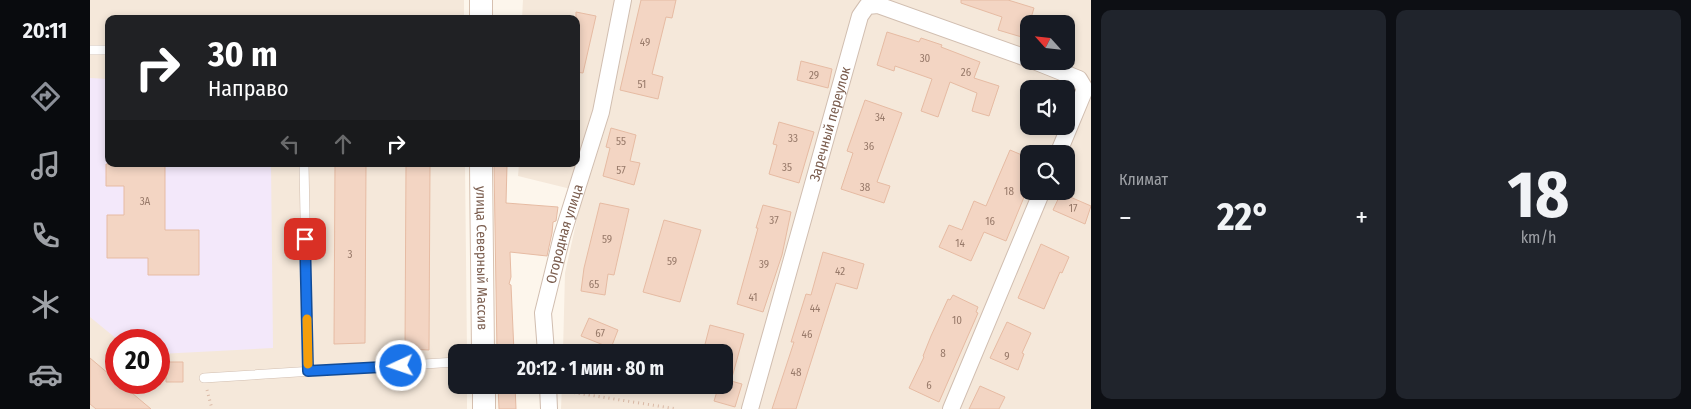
<!DOCTYPE html>
<html lang="ru">
<head>
<meta charset="utf-8">
<style>
  body { margin:0; font-family:"Fira Sans Condensed",sans-serif; background:#20242c; color:#f1f3f6; height:100vh; display:flex; flex-direction:column; font-size:19px; white-space:nowrap }
  * { box-sizing:border-box; margin:0 }
  p { font-size:16px; color:#9ea1a6 }
  .icon { flex:none; width:28px; height:28px; fill:none; stroke:currentColor; stroke-width:2; stroke-linecap:round; stroke-linejoin:round }
  .map { position:relative; flex:1; overflow:hidden }
  .side { display:flex; flex-direction:column; gap:10px; padding:10px; background:#0d0f14; width:600px }
  .side>* { flex:none }
  .banner { position:absolute; left:15px; top:15px; width:475px; height:152px; border-radius:10px; box-shadow:0 2px 8px #0003; background:#202124; color:#fff; overflow:hidden }
  .needle { width:32px; rotate:297deg }
  .tools { position:absolute; left:930px; top:15px; display:grid; gap:10px }
  .tools a { display:grid; place-items:center; width:55px; height:55px; border-radius:10px; background:#171b24; box-shadow:0 2px 8px #0003; font-size:25px }
  .speed { position:absolute; left:15px; top:329px; display:flex; gap:10px; font-size:25px; font-weight:700; text-align:center }
  .speed>* { display:grid; place-content:center; width:65px; height:65px; border-radius:50%; background:#171b24; box-shadow:0 2px 8px #0003; line-height:1 }
  .speed .limit { border:8px solid #d22; background:#fff; color:#111 }
  .pin { position:absolute; display:grid; place-items:center; width:42px; height:42px; color:#fff; margin:-21px; border-radius:10px; box-shadow:0 2px 8px #0006 }
  .me { position:absolute; width:55px; margin:-28px; rotate:267deg; stroke-linejoin:round; filter:drop-shadow(0 0 4px #0008) }
  .turn { display:flex; align-items:center; gap:18px; height:105px; padding:0 20px; font-size:22px }
  .turn .icon { width:65px; height:65px; stroke-width:2.5 }
  .turn b { display:block; font-size:35px; line-height:42px }
  .lanes { display:flex; align-items:center; height:48px; padding:0 20px; background:#0003; justify-content:center; gap:25px; direction:ltr }
  .lanes .off { opacity:.35 }
  .big { font-size:38px; font-weight:700; line-height:1.1 }
  .side .tile { flex:1; display:flex; flex-direction:column; justify-content:center; gap:8px; min-width:0; padding:0 18px; border-radius:10px; background:#20242c }
  .side .dial { align-items:center; gap:0 }
  .dial b { font-size:65px; line-height:1 }
  .heat { display:flex; justify-content:space-between; align-items:center; font-size:28px; direction:ltr }
  .side .tiles { flex:1; display:grid; gap:10px; grid-template-columns:repeat(2,1fr) }
  .trip { position:absolute; left:358px; top:344px; width:285px; height:50px; border-radius:10px; background:#171b24; box-shadow:0 2px 8px #0003; font-weight:700; line-height:50px; text-align:center }
  main { display:flex; flex:1; min-height:0 }
  .tab-bar { display:flex; flex-direction:column; width:90px; justify-content:space-around; align-items:center; background:#090b0e; color:#9ea1a6 }
  .tab-bar .icon { width:35px; height:35px }
  .tab-bar .on { color:#8c9099 }
  .tab-bar b { font-size:22px; color:#f1f3f6 }
  .map>svg:first-child { display:block }
</style>
</head>
<body>
<main>
<nav class="tab-bar">
<b>20:11</b>
<svg class="icon on" aria-label="directions" viewBox="0 0 24 24"><path d="M12 3l9 9-9 9-9-9zM9 14v-3h6M13 9l2 2-2 2"/></svg>
<svg class="icon" aria-label="music" viewBox="0 0 24 24"><path d="M9 18V5l10-2v13"/><circle cx="6" cy="18" r="3"/><circle cx="16" cy="16" r="3"/></svg>
<svg class="icon" aria-label="phone" viewBox="0 0 24 24"><path d="M5 4h4l2 5-3 2q2 4 5 5l2-3 5 2v4C11 20 4 13 5 4z"/></svg>
<svg class="icon" aria-label="climate" viewBox="0 0 24 24"><path d="M12 3v18M4 7l16 10M4 17L20 7"/></svg>
<svg class="icon" aria-label="car" viewBox="0 0 24 24"><path d="M5 17H2v-5l4-1 3-4h7l3 4 3 1v5h-3M9 17h6M6 11h13"/><circle cx="7" cy="17" r="2"/><circle cx="17" cy="17" r="2"/></svg>
</nav>
<div class="map">
<svg width="1001" height="409" viewBox="0 0 1001 409">
  <rect width="100%" height="100%" fill="#fdf6ec"/>
  <path fill="#f5e8da" fill-rule="evenodd" d="M0,0H374V19H19V164H375L377,352H366V385H377V409H0ZM26,340H69V382H26Z
    M433,0H1001V409H471L472,385H634V352H473L475,273L493,192L428,176L429,164H486V19H432ZM939,24H976V61H939ZM939,89H976V126H939ZM939,154H976V191H939Z"/>
  <path fill="#f3e8fa" d="M0,78L19,79V164H181L183,348L69,354V340H28L0,317Z"/>
  <path fill="#f3d5c3" stroke="#e6bba3" d="M551,0H586L582,18L576,17L562,74L573,77L568,99L530,90Z
    M871,0H918L944,8L935,38L908,30L912,17L871,3Z
    M486,12L506,16L493,73L486,72Z
    M797,32L829,42L831,38L852,45L851,47L890,62L884,78L909,86L899,116L882,111L887,93L860,82L848,117L831,111L842,79L805,66L804,71L787,65Z
    M711,61L742,69L738,88L707,80Z
    M775,100L812,113L787,182L800,186L794,203L751,189L763,153L757,151Z
    M689,122L724,132L709,183L679,174L687,145L683,144Z
    M521,128L546,135L540,161L550,163L544,185L513,176L520,148L516,147Z
    M920,150L939,158V185L916,241L894,232L881,261L849,247L859,225L872,230L884,201L896,206Z
    M16,164H75V230H109V275H58V258H17V215H34V186H16Z
    M245,164H276L275,343L244,344Z
    M316,164H340L339,350L315,349Z
    M404,165H417L416,203L468,207L466,221L463,222L462,233L457,256L420,252L421,277L419,284L421,285L424,352H407Z
    M971,193L1001,206L995,224L963,210Z
    M510,203L539,209L524,275L518,274L515,295L491,291L494,268Z
    M673,205L701,212L692,255L673,312L647,304L668,228H666Z
    M574,220L611,230L590,302L553,292Z
    M951,244L979,257L972,273L970,272L954,309L928,298Z
    M733,252L774,264L767,289L746,283L706,409H682L704,342H701L716,294L721,295Z
    M863,295L888,307L886,312L888,313L849,402L819,388L834,357L833,356L841,336L858,299L860,300Z
    M499,318L528,330L521,348L491,336Z
    M917,322L941,333L932,353L934,354L928,370L900,358Z
    M620,325L654,334L641,381L652,384L645,407L624,401L629,385H634V352H613Z
    M0,358L26,380V382H29L61,409H6L0,404Z
    M76,362H93V382H76Z
    M408,385H425L426,409H409Z
    M890,386L915,397L909,409H879Z"/>
  <g fill="none" stroke-linecap="round" stroke-linejoin="round">
    <defs>
      <path id="lane" d="M0,50H19
        M214,164L218,371
        M114,378L366,362"/>
      <g id="street">
        <path d="M944,61L989,79L995,89L968,154"/>
        <path id="s1" d="M456,352L453,313L472,236L511,112L533,0"/>
        <path d="M458,385L459,409"/>
        <path id="s2" d="M660,409L770,16L777,6L788,5L939,59"/>
        <path d="M861,409L952,191"/>
      </g>
      <g id="secondary">
        <path d="M391,0V19"/>
        <path id="s3" d="M391,164L393,352"/>
        <path d="M394,385V409"/>
      </g>
    </defs>
    <use href="#lane" stroke="#d1beb0" stroke-width="10"/>
    <use href="#street" stroke="#d1beb0" stroke-width="18"/>
    <use href="#secondary" stroke="#d6c0b0" stroke-width="24"/>
    <path stroke="#d9b8a5" stroke-width="3" stroke-dasharray="1 4" stroke-linecap="butt" d="M117,390L122,409
      M474,391L587,409"/>
    <use href="#lane" stroke="#fff" stroke-width="9"/>
    <use href="#street" stroke="#fff" stroke-width="16"/>
    <use href="#secondary" stroke="#fff" stroke-width="22"/>
  </g>
  <g fill="none" stroke-linecap="round" stroke-linejoin="round">
    <defs>
      <path id="route" d="M215,239L218,371L311,366"/>
    </defs>
    <use href="#route" stroke="#114b97" stroke-width="12"/>
    <use href="#route" stroke="#1a73e8" stroke-width="9"/>
    <path stroke="#f59e0b" stroke-width="9" d="M217,319L218,364"/>
  </g>
  <g text-anchor="middle" stroke-width="4" stroke-linejoin="round" paint-order="stroke">
    <g font-size="11" fill="#987a6a">
      <text x="555" y="46">49</text>
      <text x="835" y="62">30</text>
      <text x="876" y="76">26</text>
      <text x="724" y="79">29</text>
      <text x="552" y="88">51</text>
      <text x="790" y="121">34</text>
      <text x="703" y="142">33</text>
      <text x="531" y="145">55</text>
      <text x="779" y="150">36</text>
      <text x="697" y="171">35</text>
      <text x="531" y="174">57</text>
      <text x="775" y="191">38</text>
      <text x="919" y="195">18</text>
      <text x="55" y="205">3А</text>
      <text x="983" y="212">17</text>
      <text x="684" y="224">37</text>
      <text x="900" y="225">16</text>
      <text x="517" y="243">59</text>
      <text x="870" y="247">14</text>
      <text x="260" y="258">3</text>
      <text x="582" y="265">59</text>
      <text x="674" y="268">39</text>
      <text x="750" y="275">42</text>
      <text x="504" y="288">65</text>
      <text x="663" y="301">41</text>
      <text x="725" y="312">44</text>
      <text x="867" y="324">10</text>
      <text x="510" y="337">67</text>
      <text x="717" y="338">46</text>
      <text x="853" y="357">8</text>
      <text x="917" y="360">9</text>
      <text x="706" y="376">48</text>
      <text x="839" y="389">6</text>
    </g>
    <g font-size="14" fill="#7a5c4d" stroke="#fffaf3">
      <text dy="5" stroke="none"><textPath href="#s2" startOffset="296">Заречный переулок</textPath></text>
      <text dy="5" stroke="none"><textPath href="#s1" startOffset="121">Огородная улица</textPath></text>
      <text dy="5" stroke="none"><textPath href="#s3" startOffset="94">улица Северный Массив</textPath></text>
    </g>
  </g>
</svg>
<div class="tools">
<a><svg class="needle" viewBox="-14 -14 28 28"><path d="M0-13l5 13h-10z" fill="#e53935"/><path d="M0 13l5-13h-10z" fill="#9ea1a6"/></svg></a>
<a><svg class="icon" aria-label="sound" viewBox="0 0 24 24"><path d="M4 9h4l5-4v14l-5-4H4zM17 9q2 3 0 6"/></svg></a>
<a><svg class="icon" aria-label="search" viewBox="0 0 24 24"><circle cx="10" cy="10" r="6"/><path d="M15 15l6 6"/></svg></a>
</div>
<div class="speed"><div class="limit">20</div></div>
<div class="pin" style="left:215px;top:239px;background:#d93025"><svg class="icon" aria-label="arrive" viewBox="0 0 24 24"><path d="M6 21V4h12l-3 4 3 4H6"/></svg></div>
<svg class="me" style="left:311px;top:366px" viewBox="-20 -20 40 40"><circle r="17" fill="#1a73e8" stroke="#fff" stroke-width="3"/><path d="M0-11L8 9 0 5-8 9z" fill="#fff"/></svg>
<div class="trip">20:12 · 1 мин · 80 m</div>
<div class="banner">
<div class="turn"><svg class="icon" aria-label="right" viewBox="0 0 24 24"><path d="M7 20v-9h11M14 6l5 5-5 5"/></svg><div><b>30 m</b>Направо</div></div>
<div class="lanes"><svg class="icon off" aria-label="left" viewBox="0 0 24 24"><path d="M17 20v-9H6M10 6l-5 5 5 5"/></svg><svg class="icon off" aria-label="ahead" viewBox="0 0 24 24"><path d="M12 20V5M6 11l6-6 6 6"/></svg><svg class="icon" aria-label="right" viewBox="0 0 24 24"><path d="M7 20v-9h11M14 6l5 5-5 5"/></svg></div>
</div>
</div>
<section class="side">
<div class="tiles">
<div class="tile"><p>Климат</p>
<div class="heat"><a>−</a><b class="big">22°</b><a>+</a></div>
</div>
<div class="tile dial"><b>18</b><p>km/h</p></div>
</div>
</section>
</main>
</body>
</html>
